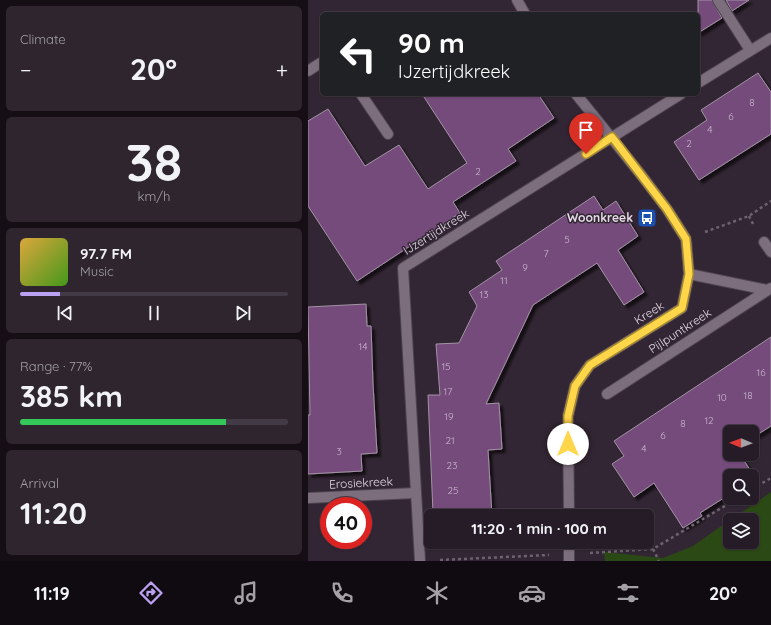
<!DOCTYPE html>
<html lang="en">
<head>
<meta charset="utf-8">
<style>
  body { margin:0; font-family:Quicksand,sans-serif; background:#2e252f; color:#f1f3f6; height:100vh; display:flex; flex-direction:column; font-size:15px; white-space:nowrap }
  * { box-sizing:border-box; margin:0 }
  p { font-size:13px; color:#a4a1a7 }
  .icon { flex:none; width:22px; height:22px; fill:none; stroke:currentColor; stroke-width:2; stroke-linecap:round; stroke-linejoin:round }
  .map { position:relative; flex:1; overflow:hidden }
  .panel { display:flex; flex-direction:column; gap:6px; padding:6px; background:#150f15; width:308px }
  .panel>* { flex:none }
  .guide { position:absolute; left:12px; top:12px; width:380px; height:84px; border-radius:6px; box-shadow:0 1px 3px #0004,0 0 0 1px #423a44; background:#202124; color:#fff; overflow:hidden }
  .needle { width:26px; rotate:271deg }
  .tools { position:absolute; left:415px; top:425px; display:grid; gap:8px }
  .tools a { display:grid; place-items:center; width:36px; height:36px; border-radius:6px; background:#261c27; box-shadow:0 1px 3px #0004,0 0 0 1px #423a44; font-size:20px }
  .speed { position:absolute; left:12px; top:497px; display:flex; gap:8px; font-size:20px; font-weight:700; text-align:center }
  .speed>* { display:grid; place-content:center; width:52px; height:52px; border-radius:50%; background:#261c27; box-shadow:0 1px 3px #0004,0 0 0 1px #423a44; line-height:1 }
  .speed .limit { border:6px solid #d22; background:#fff; color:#111 }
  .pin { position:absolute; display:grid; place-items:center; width:34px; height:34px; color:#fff; margin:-41px -17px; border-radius:50% 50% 50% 0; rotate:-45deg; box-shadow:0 0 4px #0007 }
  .pin .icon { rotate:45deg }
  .me { position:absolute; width:44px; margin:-22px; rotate:0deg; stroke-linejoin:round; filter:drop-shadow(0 0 3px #0008) }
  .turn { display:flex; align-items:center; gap:14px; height:84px; padding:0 12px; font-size:18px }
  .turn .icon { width:52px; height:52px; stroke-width:2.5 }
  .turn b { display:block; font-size:28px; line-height:34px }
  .big { font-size:30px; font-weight:800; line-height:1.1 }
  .panel .card { flex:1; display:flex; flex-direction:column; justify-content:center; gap:6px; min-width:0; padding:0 14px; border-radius:6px; background:#2e252f }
  .panel .dial { align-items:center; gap:0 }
  .dial b { font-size:52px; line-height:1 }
  .song { display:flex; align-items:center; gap:12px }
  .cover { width:48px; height:48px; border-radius:6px; background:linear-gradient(135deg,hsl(40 70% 55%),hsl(100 70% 35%)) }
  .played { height:4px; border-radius:2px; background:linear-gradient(90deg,#bca0f2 15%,#423a44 15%) }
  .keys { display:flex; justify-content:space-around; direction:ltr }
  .heat { display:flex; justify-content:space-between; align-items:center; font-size:22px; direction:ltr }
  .charge { height:6px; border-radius:3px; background:linear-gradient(90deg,#34c759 77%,#423a44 0) }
  .trip { position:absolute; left:116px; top:509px; width:230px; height:40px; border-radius:6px; background:#261c27; box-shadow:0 1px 3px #0004,0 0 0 1px #423a44; font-weight:800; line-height:40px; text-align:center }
  .tab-bar { display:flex; height:64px; justify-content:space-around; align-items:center; background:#0f0b10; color:#a4a1a7 }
  .tab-bar .icon { width:28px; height:28px }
  .tab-bar .current { color:#bca0f2 }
  .tab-bar b { font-size:18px; color:#f1f3f6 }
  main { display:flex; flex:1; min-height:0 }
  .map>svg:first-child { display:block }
</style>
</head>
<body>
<main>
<section class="panel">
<div class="card"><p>Climate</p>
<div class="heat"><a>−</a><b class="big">20°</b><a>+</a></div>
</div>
<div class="card dial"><b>38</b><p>km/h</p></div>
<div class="card">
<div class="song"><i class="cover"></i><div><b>97.7 FM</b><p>Music</p></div></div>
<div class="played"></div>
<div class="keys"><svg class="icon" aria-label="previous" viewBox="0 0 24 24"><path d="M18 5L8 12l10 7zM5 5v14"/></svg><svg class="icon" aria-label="pause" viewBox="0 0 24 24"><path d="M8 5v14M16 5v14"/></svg><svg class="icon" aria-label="next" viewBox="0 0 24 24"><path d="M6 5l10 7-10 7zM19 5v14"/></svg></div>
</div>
<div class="card"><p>Range · 77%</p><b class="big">385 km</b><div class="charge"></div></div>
<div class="card"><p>Arrival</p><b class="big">11:20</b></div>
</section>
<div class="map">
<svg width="463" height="561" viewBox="0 0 463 561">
  <defs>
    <filter id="shadow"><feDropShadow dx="3.5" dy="3.5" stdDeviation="1" flood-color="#0009"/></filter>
  </defs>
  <rect width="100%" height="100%" fill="#332634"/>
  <path fill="#2b4914" d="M463,492V561H297L296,552L355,558L385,546L422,520V542H444V520H423Z"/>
  <path fill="#744b7b" stroke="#a293a4" filter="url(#shadow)" d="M390,0H404L414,18L390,33Z
    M418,0H441L424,11Z
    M450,73L463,92V134L391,180L366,142L399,120L393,110Z
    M114,94H230L246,118L200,149L208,161L145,202L152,213L49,281L0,206V121L20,109L57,166L91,145L120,189L159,163Z
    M286,196L295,210L308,201L330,236L310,250L336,292L316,305L289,263L225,305L178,404L191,403L194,449L180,450L184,516H142V512L125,513L120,395H132L128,344L151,343L169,306L161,292L194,270L188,261Z
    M58,304L59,326H63L65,384L69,453L53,454L54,471L0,474V415H2L0,307Z
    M463,337V426L444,438V432H422V454H432L447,478L444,479V476H422V494L392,513L394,516L375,528L346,483L326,497L304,464L316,456L306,441Z"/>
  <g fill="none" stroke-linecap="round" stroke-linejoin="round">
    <defs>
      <path id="pedestrian" d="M410,0L442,50"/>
      <path id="minor" d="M0,71L14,62
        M390,83L463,38
        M53,94L80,134
        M456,242L463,252
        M381,274L459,290
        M299,394L463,288
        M0,498L107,493
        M112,561L95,268L373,94"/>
      <path id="tertiary" d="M209,0L217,14
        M261,516L260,416L267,386L282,365L374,308L381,274L378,239L359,209L334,176L268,94
        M261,542V561"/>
    </defs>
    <use href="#pedestrian" stroke="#4e444f" stroke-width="12"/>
    <use href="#minor" stroke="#4e444f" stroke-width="12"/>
    <use href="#tertiary" stroke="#4e444f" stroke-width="12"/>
    <path stroke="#6e626f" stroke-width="2.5" stroke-dasharray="3 3" stroke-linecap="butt" d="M441,216L445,224
      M397,232L441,216L463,201
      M444,489L463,478
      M345,549L351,561
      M282,553L345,549L430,498
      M132,560L241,555"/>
    <use href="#pedestrian" stroke="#7d6e7e" stroke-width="10"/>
    <use href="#minor" stroke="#7d6e7e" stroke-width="10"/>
    <use href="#tertiary" stroke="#7d6e7e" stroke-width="10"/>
  </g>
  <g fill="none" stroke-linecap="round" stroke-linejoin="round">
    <defs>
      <path id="route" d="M260,444V416L267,386L282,365L374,308L381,274L378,239L359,209L304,137L278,154"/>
    </defs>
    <use href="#route" stroke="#a68a30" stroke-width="10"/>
    <use href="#route" stroke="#ffd54a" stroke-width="7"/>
  </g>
  <defs>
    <symbol id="bus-square" viewBox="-11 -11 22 22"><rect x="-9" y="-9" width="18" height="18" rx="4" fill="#1a4fb4" stroke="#332634"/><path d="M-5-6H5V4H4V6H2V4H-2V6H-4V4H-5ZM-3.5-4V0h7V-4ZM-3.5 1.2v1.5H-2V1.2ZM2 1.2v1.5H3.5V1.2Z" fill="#fff"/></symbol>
  </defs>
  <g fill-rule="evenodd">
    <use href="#bus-square" x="328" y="207" width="22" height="22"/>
  </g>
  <g text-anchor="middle" stroke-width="3" stroke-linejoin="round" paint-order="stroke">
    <g font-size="10" fill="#c7b6ca">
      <text x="444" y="106">8</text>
      <text x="423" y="120">6</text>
      <text x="402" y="133">4</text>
      <text x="381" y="147">2</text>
      <text x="170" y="175">2</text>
      <text x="259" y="243">5</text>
      <text x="238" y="257">7</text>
      <text x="217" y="271">9</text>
      <text x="196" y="284">11</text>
      <text x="176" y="298">13</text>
      <text x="55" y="350">14</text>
      <text x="138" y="370">15</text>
      <text x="453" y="376">16</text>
      <text x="140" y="395">17</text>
      <text x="440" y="399">18</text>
      <text x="414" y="401">10</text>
      <text x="141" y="420">19</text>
      <text x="401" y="424">12</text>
      <text x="375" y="427">8</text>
      <text x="355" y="439">6</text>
      <text x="142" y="444">21</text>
      <text x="336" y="452">4</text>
      <text x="31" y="455">3</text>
      <text x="144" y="469">23</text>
      <text x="145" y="494">25</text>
    </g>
    <g font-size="12" font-weight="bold" fill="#e3dae4" stroke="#332634" text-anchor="end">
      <text x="325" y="222">Woonkreek</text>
    </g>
    <g font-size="12" fill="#e3dae4" stroke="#332634">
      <text transform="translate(128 232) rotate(-32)" y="4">IJzertijdkreek</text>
      <text transform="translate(341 313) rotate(-32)" y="4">Kreek</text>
      <text transform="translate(372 331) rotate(-33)" y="4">Pijlpuntkreek</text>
      <text transform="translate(53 483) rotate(-3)" y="4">Erosiekreek</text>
    </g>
  </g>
</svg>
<div class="tools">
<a><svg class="needle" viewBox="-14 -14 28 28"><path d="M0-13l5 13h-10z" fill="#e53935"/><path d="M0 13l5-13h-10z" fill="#a4a1a7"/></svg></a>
<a><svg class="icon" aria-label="search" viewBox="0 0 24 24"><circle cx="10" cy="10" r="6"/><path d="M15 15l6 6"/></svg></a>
<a><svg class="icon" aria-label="layers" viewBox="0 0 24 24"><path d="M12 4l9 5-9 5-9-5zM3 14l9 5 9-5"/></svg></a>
</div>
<div class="speed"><div class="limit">40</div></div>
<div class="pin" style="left:278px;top:154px;background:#d93025"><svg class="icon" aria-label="arrive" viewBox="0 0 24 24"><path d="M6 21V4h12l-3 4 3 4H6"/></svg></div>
<svg class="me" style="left:260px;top:444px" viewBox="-20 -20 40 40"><circle r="19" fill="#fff"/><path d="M0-13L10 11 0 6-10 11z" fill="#ffd54a"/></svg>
<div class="trip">11:20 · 1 min · 100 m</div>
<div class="guide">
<div class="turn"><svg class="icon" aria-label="left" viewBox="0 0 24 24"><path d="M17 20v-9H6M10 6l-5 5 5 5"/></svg><div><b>90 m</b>IJzertijdkreek</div></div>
</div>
</div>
</main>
<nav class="tab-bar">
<b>11:19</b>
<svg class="icon current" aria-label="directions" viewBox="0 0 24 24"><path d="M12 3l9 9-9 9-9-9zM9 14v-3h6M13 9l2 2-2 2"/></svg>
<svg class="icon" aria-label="music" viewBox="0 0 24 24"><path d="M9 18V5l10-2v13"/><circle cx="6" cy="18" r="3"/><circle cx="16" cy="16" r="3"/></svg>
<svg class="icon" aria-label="phone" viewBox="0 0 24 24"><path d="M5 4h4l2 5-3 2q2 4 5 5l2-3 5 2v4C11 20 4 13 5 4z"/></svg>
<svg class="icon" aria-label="climate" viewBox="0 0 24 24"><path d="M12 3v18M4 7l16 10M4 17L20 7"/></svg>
<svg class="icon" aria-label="car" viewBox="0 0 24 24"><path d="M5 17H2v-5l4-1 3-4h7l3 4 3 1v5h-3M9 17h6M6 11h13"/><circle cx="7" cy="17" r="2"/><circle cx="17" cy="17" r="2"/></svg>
<svg class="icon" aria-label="filters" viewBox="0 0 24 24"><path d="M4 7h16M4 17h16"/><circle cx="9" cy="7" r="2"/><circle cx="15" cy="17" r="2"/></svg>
<b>20°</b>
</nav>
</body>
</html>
